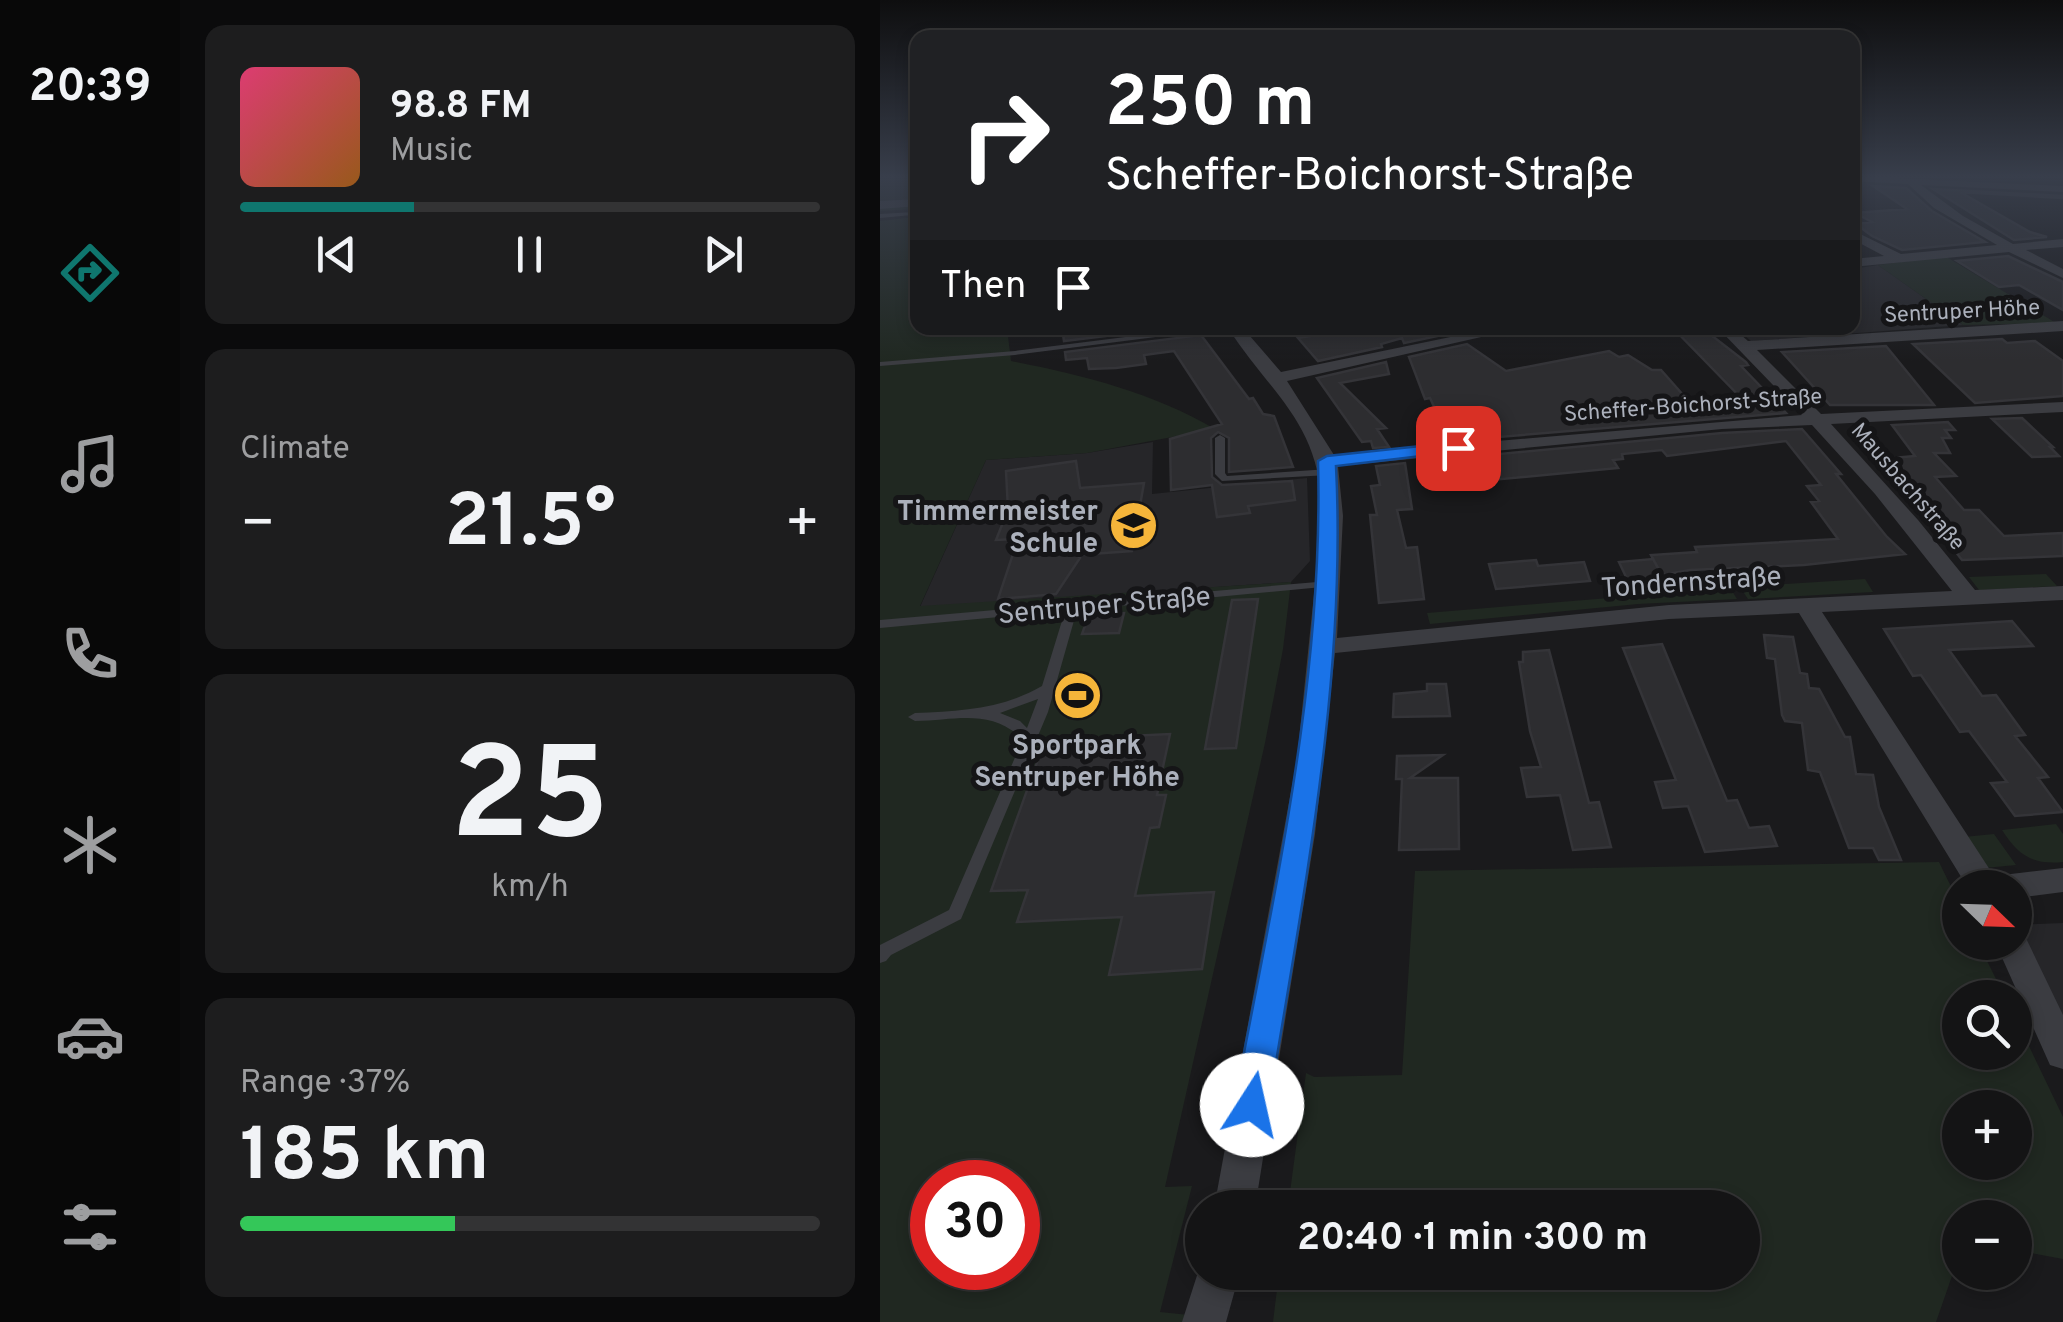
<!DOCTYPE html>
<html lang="en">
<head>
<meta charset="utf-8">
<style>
  body { margin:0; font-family:Overpass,sans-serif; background:#1d1d1e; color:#f1f3f6; height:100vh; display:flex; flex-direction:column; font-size:38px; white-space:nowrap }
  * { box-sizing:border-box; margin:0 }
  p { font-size:32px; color:#9d9ea0 }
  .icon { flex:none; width:55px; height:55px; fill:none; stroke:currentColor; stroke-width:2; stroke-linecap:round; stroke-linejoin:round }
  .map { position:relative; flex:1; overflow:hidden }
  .side { display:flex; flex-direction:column; gap:25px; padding:25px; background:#0b0b0c; width:700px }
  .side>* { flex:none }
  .banner { position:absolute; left:30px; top:30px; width:950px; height:305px; border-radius:20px; box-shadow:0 5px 15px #0003,0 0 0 2px #333334; background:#202124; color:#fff; overflow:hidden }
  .needle { width:65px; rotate:113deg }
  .tools { position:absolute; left:1062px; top:870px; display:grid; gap:20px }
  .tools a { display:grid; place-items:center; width:90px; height:90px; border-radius:50%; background:#141415; box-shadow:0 5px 15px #0003,0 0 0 2px #333334; font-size:50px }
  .speed { position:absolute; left:30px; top:1160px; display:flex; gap:20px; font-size:50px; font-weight:700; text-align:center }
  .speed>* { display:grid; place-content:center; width:130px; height:130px; border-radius:50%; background:#141415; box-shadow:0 5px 15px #0003,0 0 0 2px #333334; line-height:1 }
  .speed .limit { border:15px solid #d22; background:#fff; color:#111 }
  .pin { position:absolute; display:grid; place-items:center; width:85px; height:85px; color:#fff; margin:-42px; border-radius:20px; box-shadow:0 5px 15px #0006 }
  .me { position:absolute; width:110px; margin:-55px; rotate:10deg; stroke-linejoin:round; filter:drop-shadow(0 0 8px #0008) }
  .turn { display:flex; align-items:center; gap:35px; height:210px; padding:0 30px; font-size:45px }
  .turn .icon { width:130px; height:130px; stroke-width:2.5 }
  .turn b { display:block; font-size:70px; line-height:85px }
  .then { display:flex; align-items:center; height:95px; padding:0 30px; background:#0003; gap:20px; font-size:38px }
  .big { font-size:75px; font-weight:700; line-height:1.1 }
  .side .tile { flex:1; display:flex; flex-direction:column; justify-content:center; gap:15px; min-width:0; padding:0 35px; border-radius:20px; background:#1d1d1e }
  .side .dial { align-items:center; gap:0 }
  .dial b { font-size:130px; line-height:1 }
  .song { display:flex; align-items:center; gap:30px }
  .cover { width:120px; height:120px; border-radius:15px; background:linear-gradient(135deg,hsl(340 70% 55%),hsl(30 70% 35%)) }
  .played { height:10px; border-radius:5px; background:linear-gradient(90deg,#0f766e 30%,#333334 30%) }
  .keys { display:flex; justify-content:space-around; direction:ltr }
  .heat { display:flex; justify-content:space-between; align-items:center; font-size:55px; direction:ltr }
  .charge { height:15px; border-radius:8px; background:linear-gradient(90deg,#34c759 37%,#333334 0) }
  .trip { position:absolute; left:305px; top:1190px; width:575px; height:100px; border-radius:50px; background:#141415; box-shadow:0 5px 15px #0003,0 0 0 2px #333334; font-weight:700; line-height:100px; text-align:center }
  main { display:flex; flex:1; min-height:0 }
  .tabs { display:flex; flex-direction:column; width:180px; justify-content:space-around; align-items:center; background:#080808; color:#9d9ea0 }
  .tabs .icon { width:70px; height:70px }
  .tabs .selected { color:#0f766e }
  .tabs b { font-size:45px; color:#f1f3f6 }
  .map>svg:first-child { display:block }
</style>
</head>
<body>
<main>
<nav class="tabs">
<b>20:39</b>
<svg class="icon selected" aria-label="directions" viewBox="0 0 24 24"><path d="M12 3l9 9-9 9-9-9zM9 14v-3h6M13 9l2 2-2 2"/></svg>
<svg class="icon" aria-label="music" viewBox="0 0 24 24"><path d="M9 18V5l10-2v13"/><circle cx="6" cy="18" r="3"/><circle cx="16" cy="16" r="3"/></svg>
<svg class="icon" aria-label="phone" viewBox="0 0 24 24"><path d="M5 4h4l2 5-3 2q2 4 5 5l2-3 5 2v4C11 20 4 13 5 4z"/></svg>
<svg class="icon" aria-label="climate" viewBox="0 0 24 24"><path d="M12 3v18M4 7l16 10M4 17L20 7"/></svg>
<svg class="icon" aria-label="car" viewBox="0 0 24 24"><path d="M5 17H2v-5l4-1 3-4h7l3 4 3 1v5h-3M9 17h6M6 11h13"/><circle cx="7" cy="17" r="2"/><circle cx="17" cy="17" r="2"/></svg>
<svg class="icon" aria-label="filters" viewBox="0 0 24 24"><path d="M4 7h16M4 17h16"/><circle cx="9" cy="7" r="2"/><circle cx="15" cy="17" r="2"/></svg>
</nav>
<section class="side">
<div class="tile">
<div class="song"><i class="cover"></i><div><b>98.8 FM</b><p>Music</p></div></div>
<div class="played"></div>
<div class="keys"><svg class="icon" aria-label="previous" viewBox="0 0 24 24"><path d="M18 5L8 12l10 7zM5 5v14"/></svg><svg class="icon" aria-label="pause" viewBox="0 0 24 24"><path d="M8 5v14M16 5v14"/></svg><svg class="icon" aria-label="next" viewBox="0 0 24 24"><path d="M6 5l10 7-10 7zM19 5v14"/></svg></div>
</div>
<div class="tile"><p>Climate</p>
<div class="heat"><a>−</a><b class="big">21.5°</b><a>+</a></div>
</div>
<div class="tile dial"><b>25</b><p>km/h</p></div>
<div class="tile"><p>Range · 37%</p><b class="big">185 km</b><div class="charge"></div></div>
</section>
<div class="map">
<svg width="1183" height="1322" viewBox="0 0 1183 1322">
  <rect width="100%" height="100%" fill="#1a1a1c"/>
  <path fill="#262629" d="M998,265L1083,325L871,341L856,328H972L973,269Z
    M273,442L272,494L427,478L430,561L411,582L40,607L106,460L207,453Z
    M1183,923V1024L1135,925Z"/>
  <path fill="#202821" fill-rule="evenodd" d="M0,176H37L38,328H127L131,361C203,375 271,392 335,429L207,453L106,460L40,606L411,582L403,649L385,743L285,1187L312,1186L280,1312L309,1315L306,1322H0V221L35,217L36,209L0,211ZM52,1182H138V1268H52Z
    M1065,256L1176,323L1083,325L998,265Z
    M1166,574L1177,586L1099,590L1089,577Z
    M985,579L993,592L868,599L860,587Z
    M850,588L857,599L758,604L550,624L547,613Z
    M1176,824L1183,834V862C1152,865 1138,855 1122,830Z
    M1114,834L1136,865L1105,868L1084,837Z
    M1059,862L1080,905V942L1098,943L1125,997L1080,998V1052H1135V1017L1183,1117V1259L1135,1250V1218H1080V1253L1056,1322H393L399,1273L862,1272V1208L408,1207L426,1073L434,1077L522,1075L535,871ZM1080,1108H1135V1162H1080Z"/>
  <path fill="#2d2d30" stroke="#343438" stroke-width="2.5" d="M993,186L1026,188L1052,211L1105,242L1022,250L992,236L976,224L992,222L975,213L1027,209Z
    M1053,189L1182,196L1183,198L1080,192L1150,232L1167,237L1134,240Z
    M1128,256L1183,282V310L1139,285L1119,287L1077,261Z
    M182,328H291L184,341Z
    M480,328H564L572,333L524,343L522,338L501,344L502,347L438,361L418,338Z
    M793,328H822L866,362L868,365L861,366L906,413L570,441L550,398L545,399L529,357L587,344L626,371L729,351L739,357L748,355L772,370H781L812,405L863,400Z
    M321,335L369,399L373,398L383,414L394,416L413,467L349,472V438L338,432L331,438L332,477L342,485L412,481L415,500L368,506L370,513L337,517L332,485L291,490L290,439L342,424L294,351L264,355L266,364L236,368L209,369L207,358L186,360L185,352Z
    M1122,339L1127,343L1155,341L1183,361V396L1095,403L1033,344Z
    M1006,346L1054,405H950L902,352Z
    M506,362L509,374L460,383L506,428L497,429L509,447L493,448L491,441L482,442L437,378Z
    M1142,418L1173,447H1170L1179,456L1152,457L1112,419Z
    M1068,422L1075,430H1065L1071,438H1062L1070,453H1054L1076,476L1055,477L1084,510H1099L1124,536L1183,533V556L1082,560L1051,520H1055L1001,459L1035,456L1012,425Z
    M922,429L961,474H956L1007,537L1025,554L924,565L810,570L782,575L771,555L817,552L815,547L958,539L931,502L939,501L927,486L941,485L906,441L787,456L782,450L742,454L743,459L733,460L738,468L601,481L599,476L585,477L577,458L842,433Z
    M196,461L200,488L264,483L252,551L197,555L200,558L176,594L118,599L138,539L116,540L128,510L126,471Z
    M525,463L532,509L517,510L526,548L537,547L544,599L499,603L490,515H497L491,486L500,485L496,466Z
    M773,559L783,578L748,581L739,562Z
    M656,560L658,566L704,562L710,581L616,589L609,564Z
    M378,599L356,748L325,749L352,600Z
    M244,613L239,633L202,634L209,615Z
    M1132,621L1153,646L1069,650L1102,696L1116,695L1145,735L1135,736L1168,777L1158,778L1183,812L1135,816L1111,783L1127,782L1089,731L1080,732L1041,675L1033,676L1004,629Z
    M884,635L913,637L920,673L927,674L929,688L939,689L965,737H970L976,774L993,775L999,807L1021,860H999L993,848H969L940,772L928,770L922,723L905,721L902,715L895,659L887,658Z
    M782,644L847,801L857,800L869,828L889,826L897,846L825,852L808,806L783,808L775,782L796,780L743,648Z
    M669,650L709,803L719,802L731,847L693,850L680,795L647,797L641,768L661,767L650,731L639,662H643V652Z
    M547,684H566L570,716L513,717L514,694L547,691Z
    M290,734L277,795H286L279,827L270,828L255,896L334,892L322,969L229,975L242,917L137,922L148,890L111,891L165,740Z
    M563,755L530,778H578L579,849L519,850L522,779H516L517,756Z"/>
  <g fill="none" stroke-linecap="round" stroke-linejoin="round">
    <path fill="#3b3c41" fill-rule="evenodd" d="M34,212L32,215L0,218V214Z
      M317,328H335L331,330L135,355L0,366V362L135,351Z
      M340,435L345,438V473L347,476L449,469L454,472L449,475L342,481L335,474V438Z
      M449,581L455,584L453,586L197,610L168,712L81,919L11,955L6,961L0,963V945L69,910L143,739C110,708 77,720 35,721L28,717L35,713C81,711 122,709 162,686L185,611L0,628V620ZM158,699L147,728L140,721L120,713Z"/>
    <path fill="#3b3c41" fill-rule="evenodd" d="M972,176L1183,186V192L1041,185L1083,216L1133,244L1183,239V247L1146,250L1183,269V278L1129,252L972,267V259L1004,256L972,239V230L1021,254L1117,245L1054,208L1028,184L972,181Z
      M38,199V206L0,209V201Z
      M1183,321V331L877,350L941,414L1183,402V412L951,424L1038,520L1095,590L1183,586V600L942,612L1114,876L1183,868V892L1135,898V888H1088L919,613L789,619L455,653L435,834L375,1208H334L417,759L442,516C442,424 392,396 348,328H363L401,372L614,328H641L407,381L454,455L922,415L838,328H853L868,341ZM932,425L995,494L1072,591L789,605L457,638L463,516L458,466L842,429Z
      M1135,930L1143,932L1183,1015V1069L1170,1065L1115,942H1135Z
      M322,1260V1272H360L346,1322H302Z"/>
  </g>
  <linearGradient id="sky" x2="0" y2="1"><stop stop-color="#0e0e0f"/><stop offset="0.49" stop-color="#383e4b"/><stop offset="1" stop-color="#383e4b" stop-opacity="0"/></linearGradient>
  <rect width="1183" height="361" fill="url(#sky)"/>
  <path fill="#1a73e8" stroke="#114b97" stroke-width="2.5" d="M578,442L586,448L584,451L456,466C467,680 423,894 389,1105L384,1116L372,1121L359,1116L354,1105C394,892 444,678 438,461L447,456Z"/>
  <defs>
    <symbol id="university-disc" viewBox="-11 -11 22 22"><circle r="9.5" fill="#f5b53a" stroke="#151517"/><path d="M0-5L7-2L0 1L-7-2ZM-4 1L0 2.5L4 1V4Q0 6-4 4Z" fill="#111"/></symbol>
    <symbol id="stadium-disc" viewBox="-11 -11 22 22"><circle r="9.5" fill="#f5b53a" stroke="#151517"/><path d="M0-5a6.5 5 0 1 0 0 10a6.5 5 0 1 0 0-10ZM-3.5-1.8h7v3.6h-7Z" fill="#111"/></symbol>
  </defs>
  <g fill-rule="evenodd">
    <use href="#university-disc" x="226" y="498" width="55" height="55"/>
    <use href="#stadium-disc" x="170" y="668" width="55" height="55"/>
  </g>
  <g text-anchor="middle" stroke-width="10" stroke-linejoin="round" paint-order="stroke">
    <g font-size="22" fill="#acb1bc" stroke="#151517">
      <text transform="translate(1082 310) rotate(-3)" y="8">Sentruper Höhe</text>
      <text transform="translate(813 404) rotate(-4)" y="8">Scheffer-Boichorst-Straße</text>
      <text transform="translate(1029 486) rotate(49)" y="8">Mausbachstraße</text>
    </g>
    <g font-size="28" font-weight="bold" fill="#acb1bc" stroke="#151517" text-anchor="end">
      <text x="218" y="520">Timmermeister<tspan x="218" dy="32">Schule</tspan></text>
      <text x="197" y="754" text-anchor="middle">Sportpark<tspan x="197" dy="32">Sentruper Höhe</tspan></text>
    </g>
    <g font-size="28" fill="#acb1bc" stroke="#151517">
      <text transform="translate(811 581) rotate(-4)" y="10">Tondernstraße</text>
      <text transform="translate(224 604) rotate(-5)" y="10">Sentruper Straße</text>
    </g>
  </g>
</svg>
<div class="tools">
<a><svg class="needle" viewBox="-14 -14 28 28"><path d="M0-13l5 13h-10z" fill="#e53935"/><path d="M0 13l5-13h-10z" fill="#9d9ea0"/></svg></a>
<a><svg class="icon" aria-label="search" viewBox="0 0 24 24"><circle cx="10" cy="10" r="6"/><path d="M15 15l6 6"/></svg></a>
<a>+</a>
<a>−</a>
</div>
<div class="speed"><div class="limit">30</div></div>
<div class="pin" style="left:578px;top:448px;background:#d93025"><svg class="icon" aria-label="arrive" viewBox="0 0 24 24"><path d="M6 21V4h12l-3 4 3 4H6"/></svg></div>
<svg class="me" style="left:372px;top:1105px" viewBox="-20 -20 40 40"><circle r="19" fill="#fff"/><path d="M0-13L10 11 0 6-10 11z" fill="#1a73e8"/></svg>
<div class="trip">20:40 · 1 min · 300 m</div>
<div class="banner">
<div class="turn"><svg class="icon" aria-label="right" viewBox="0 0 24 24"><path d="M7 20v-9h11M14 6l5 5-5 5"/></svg><div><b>250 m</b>Scheffer-Boichorst-Straße</div></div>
<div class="then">Then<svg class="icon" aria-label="arrive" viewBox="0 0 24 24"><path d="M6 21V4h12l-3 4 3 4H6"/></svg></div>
</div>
</div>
</main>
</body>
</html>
